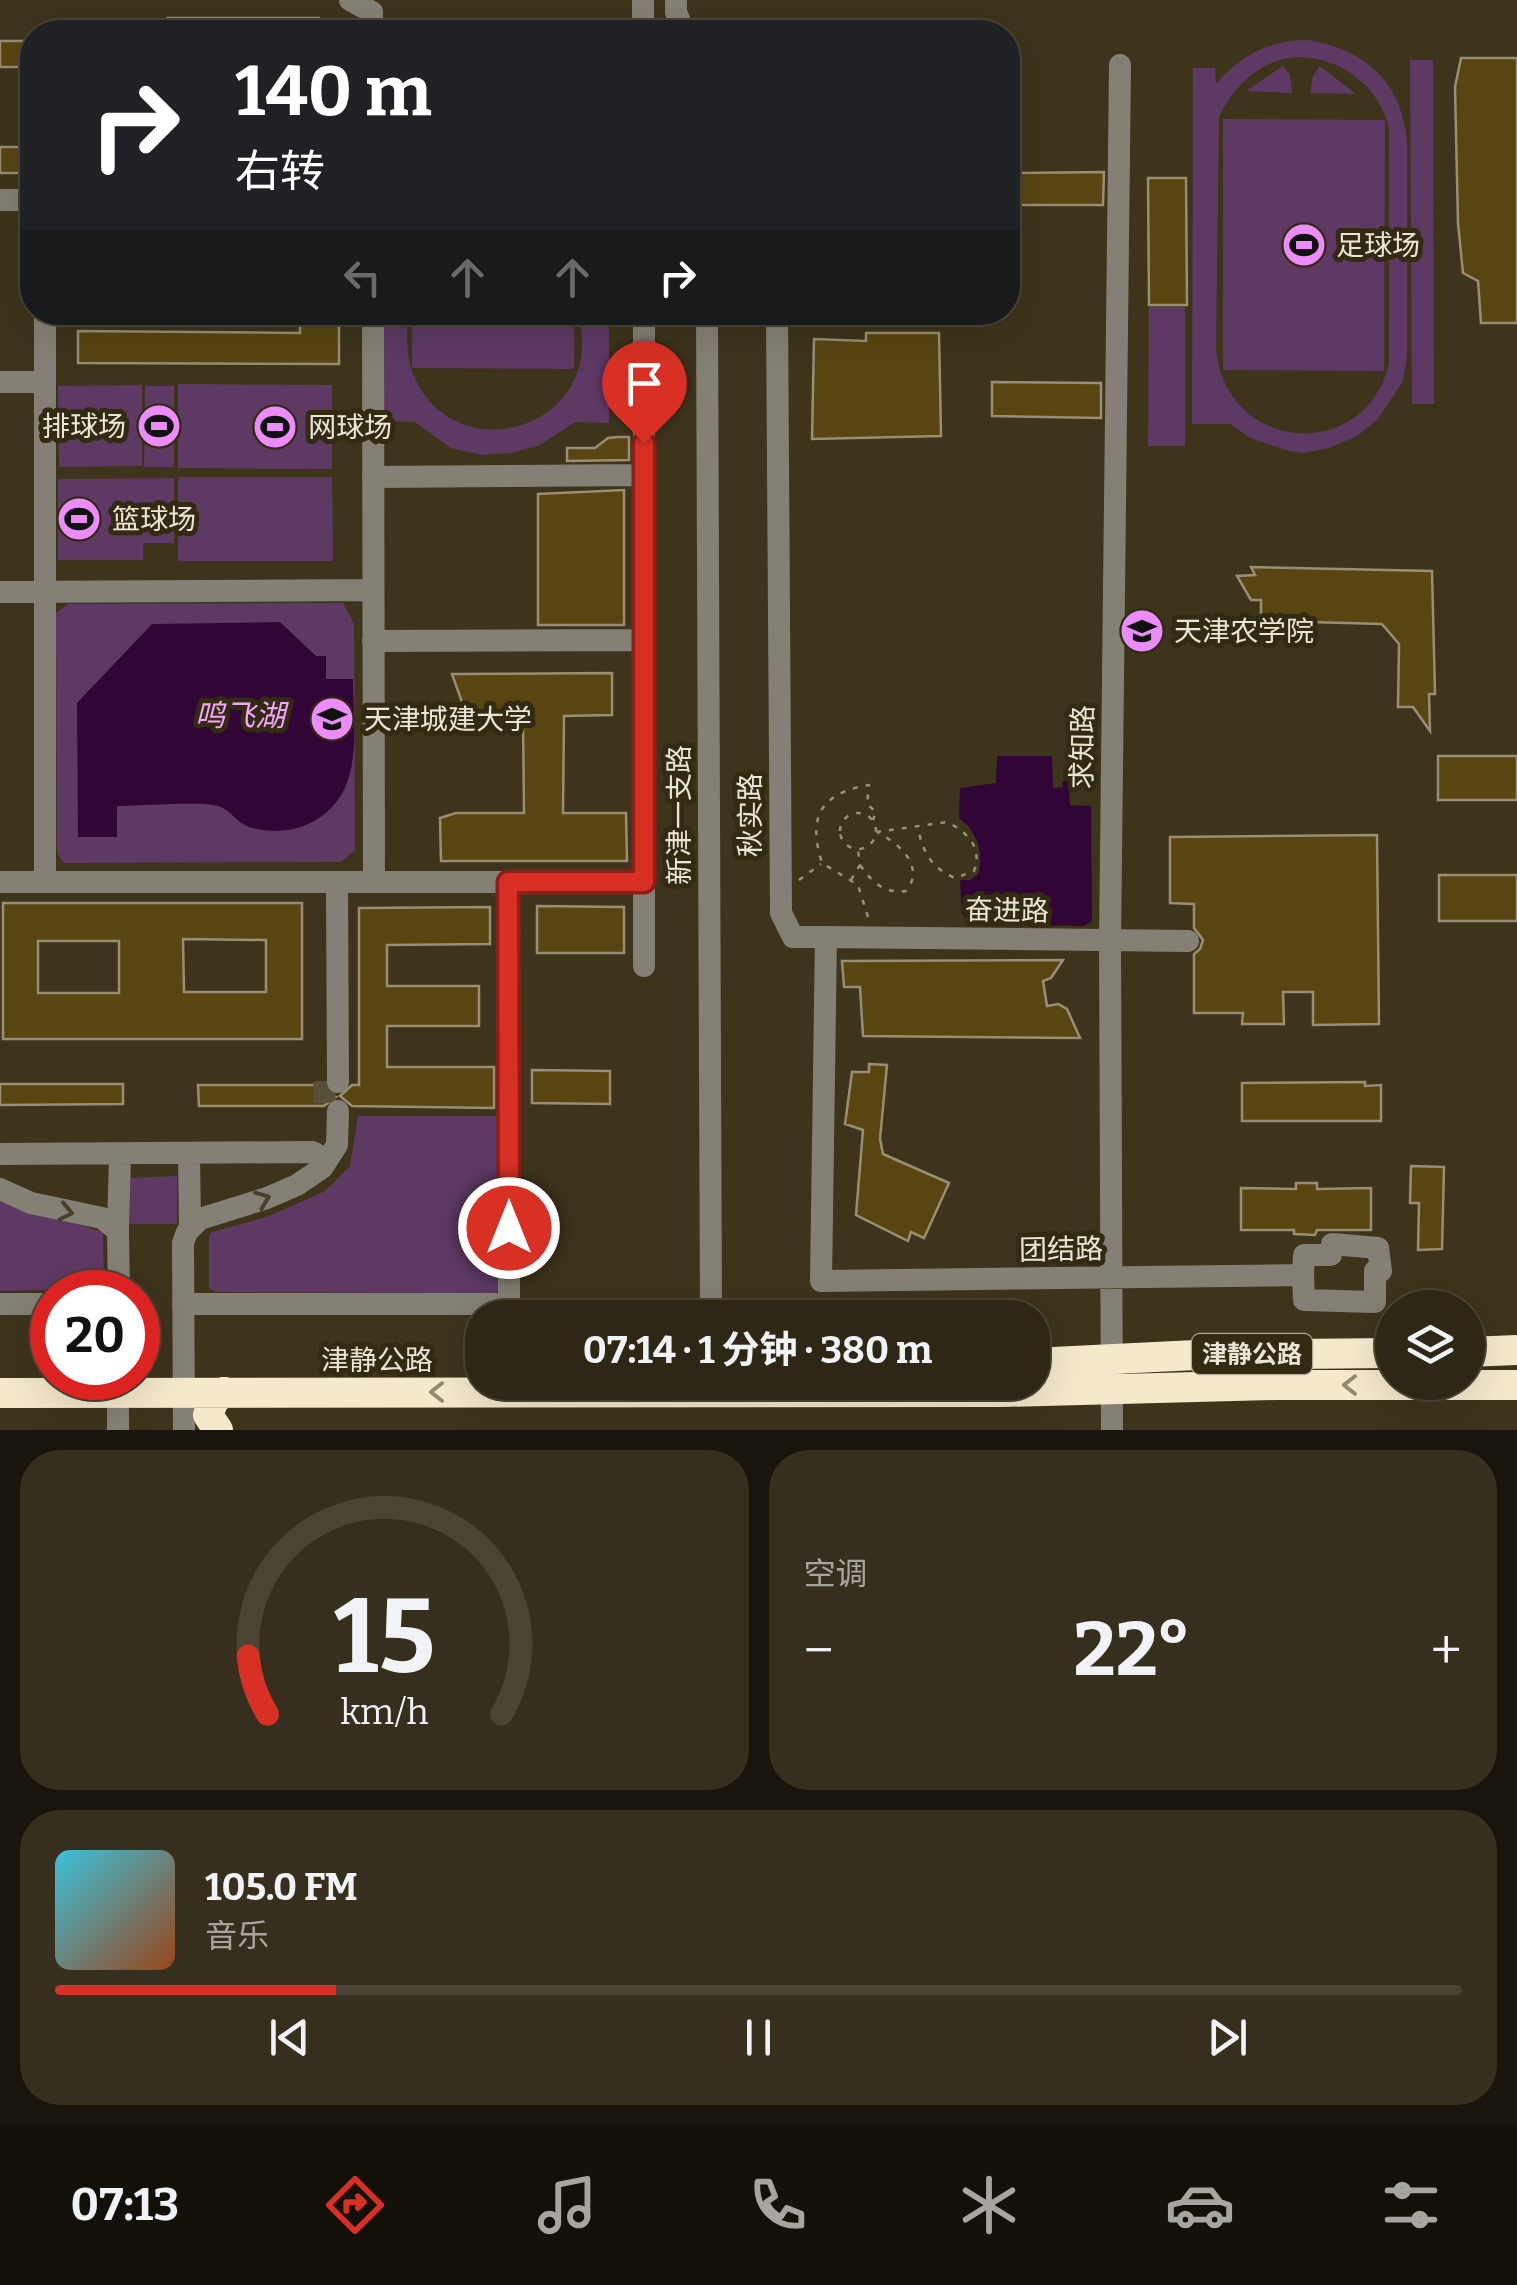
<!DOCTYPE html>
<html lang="zh">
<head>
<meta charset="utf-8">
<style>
  body { margin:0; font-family:Bitter,"Noto Sans SC",serif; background:#362f1e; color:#f1f3f6; height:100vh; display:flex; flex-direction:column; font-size:38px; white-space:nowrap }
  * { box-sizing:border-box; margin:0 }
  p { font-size:32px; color:#a7a5a0 }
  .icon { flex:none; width:55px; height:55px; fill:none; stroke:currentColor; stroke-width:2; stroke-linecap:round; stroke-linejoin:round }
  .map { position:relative; height:1430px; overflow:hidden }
  .panel { display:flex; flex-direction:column; gap:20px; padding:20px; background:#19150c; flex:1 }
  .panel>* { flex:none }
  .guide { position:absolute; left:20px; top:20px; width:1000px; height:305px; border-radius:40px; box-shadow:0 10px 40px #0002,0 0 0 2px #494434; background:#202124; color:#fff; overflow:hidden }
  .tools { position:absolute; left:1375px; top:1290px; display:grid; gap:20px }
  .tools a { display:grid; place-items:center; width:110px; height:110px; border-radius:50%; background:#2e2715; box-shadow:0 10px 40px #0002,0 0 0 2px #494434; font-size:50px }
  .speed { position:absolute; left:30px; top:1270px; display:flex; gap:20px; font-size:50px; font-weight:700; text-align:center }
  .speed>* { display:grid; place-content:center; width:130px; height:130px; border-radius:50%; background:#2e2715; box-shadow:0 10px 40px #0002,0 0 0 2px #494434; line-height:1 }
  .speed .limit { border:15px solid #d22; background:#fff; color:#111 }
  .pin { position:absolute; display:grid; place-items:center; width:85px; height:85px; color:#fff; margin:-102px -42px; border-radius:50% 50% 50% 0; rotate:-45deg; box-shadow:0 0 10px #0007 }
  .pin .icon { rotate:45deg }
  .me { position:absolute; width:110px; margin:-55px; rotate:0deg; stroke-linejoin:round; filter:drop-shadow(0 0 8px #0008) }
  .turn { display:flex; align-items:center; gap:35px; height:210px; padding:0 50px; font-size:45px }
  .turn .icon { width:130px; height:130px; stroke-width:2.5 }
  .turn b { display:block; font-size:70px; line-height:85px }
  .lanes { display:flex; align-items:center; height:95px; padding:0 50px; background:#0003; justify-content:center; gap:50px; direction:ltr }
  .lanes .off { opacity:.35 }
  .big { font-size:75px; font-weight:700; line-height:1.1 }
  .panel .widget { flex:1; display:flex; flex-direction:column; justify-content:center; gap:15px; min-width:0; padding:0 35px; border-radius:40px; background:#362f1e }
  .panel .dial { align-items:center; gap:0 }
  .dial svg { height:260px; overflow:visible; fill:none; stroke:#494434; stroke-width:7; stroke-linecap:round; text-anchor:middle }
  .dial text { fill:#f1f3f6; stroke:none }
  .song { display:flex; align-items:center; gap:30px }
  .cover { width:120px; height:120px; border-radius:15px; background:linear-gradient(135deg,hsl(190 70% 55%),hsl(20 70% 35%)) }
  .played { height:10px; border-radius:5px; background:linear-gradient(90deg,#d93025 20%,#494434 20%) }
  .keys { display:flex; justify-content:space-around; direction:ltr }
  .heat { display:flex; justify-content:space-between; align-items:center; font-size:55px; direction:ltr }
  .panel .tiles { flex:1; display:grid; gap:20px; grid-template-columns:1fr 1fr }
  .widget:last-child { grid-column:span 2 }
  .trip { position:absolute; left:465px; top:1300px; width:585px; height:100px; border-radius:40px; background:#2e2715; box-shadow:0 10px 40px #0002,0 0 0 2px #494434; font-weight:700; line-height:100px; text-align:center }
  .tabs { display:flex; height:160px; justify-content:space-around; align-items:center; background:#121008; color:#a7a5a0 }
  .tabs .icon { width:70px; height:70px }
  .tabs .current { color:#d93025 }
  .tabs b { font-size:45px; color:#f1f3f6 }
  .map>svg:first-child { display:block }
</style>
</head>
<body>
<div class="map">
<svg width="1517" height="1430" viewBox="0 0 1517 1430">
  <rect width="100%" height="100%" fill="#3e341c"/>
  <path fill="#5e3964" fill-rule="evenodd" d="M1308,40C1364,49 1401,81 1407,140V357L1403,381L1377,420L1357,436L1329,448L1304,453L1289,451L1250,438L1231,424H1192L1193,68H1215L1216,84C1241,55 1269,40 1308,40ZM1301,57C1343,59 1378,86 1389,127V364C1364,464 1227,453 1216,350L1219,117C1235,84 1263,57 1301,57Z
    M1410,60H1433L1434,404H1412Z
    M1283,66L1290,75L1292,93L1246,91Z
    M1320,66L1356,94L1310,93L1313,76Z
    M1223,119L1385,120L1384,371L1223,370Z
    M1149,307H1185V446H1148Z
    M384,313H407C407,339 405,364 420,388C458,453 559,438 579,367C584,351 581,330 581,313H609V423L575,422L540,445L511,453L482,455L451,448L415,422L383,421Z
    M412,313H574V369L412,368Z
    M178,384L332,385V469L178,468Z
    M142,385V466L59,467L58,386Z
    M145,386H174V467H144Z
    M178,477H332L333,561H178Z
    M174,478V543H143V560H58V479Z
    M343,603L354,624L355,850L341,862L64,863L57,853L56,613L68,604Z
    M358,1116H502L500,1290L495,1293L216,1292L209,1288V1236L212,1232L267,1217L325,1191L350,1166Z
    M177,1176V1224H130L129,1178Z
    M0,1199L103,1232L104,1289L0,1291Z"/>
  <path fill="#310637" d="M280,622L316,656H326V679H353C353,729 365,791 316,820C295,832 273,834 249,827C237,823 230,809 218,806C202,801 138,806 117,806V837H78L77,703L152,624Z
    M997,756H1052L1053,788L1063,787L1062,781H1075L1076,792H1069L1070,805L1091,806L1092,921L1084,926L970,925L962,913L960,880H970L978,874C984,853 977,831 959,818L960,788L996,783Z"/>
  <path fill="#584512" stroke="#998e73" stroke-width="2.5" fill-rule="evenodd" d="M168,18H319V32H168Z
    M0,41H32V67H0Z
    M1461,58H1517V323H1481L1478,281L1463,273L1458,223L1455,87Z
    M0,147H23V173H0Z
    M1104,172L1103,205H1008V173Z
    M1148,178H1186L1187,305H1149Z
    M300,312H339V364L78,363V331L300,333Z
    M866,333H939L941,436L812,439L814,339L866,341Z
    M992,382L1101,383V418L992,416Z
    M618,437H629V460L567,461V448H595L608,438Z
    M624,490V625H538V494Z
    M1251,567L1432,571L1435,694H1429L1430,731L1413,707H1398L1399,644L1382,624L1273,621L1274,628L1261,627V600H1251L1237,576L1255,575Z
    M612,673V715L564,716L563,813H626L627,861H441L440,818L456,813H524L523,715L493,714L469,722L452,674Z
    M1438,756H1517V800H1438Z
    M1377,835L1379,1024L1313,1025V992H1283L1284,1024H1242L1243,1013H1194V954L1200,949L1203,940L1194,928V904L1170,903V837Z
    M1439,875H1517V921H1439Z
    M3,903H302V1039H3ZM183,939L266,940V992H184ZM38,941H119V993H38Z
    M537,906L624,907V953H537Z
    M490,907V944L387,945V986H479V1026H387V1067H494V1108L352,1106L340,1096L352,1085H359V908Z
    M1063,960L1051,978L1043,981L1047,1006L1058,1004L1067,1009L1080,1038L863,1036L860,987H844L842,961Z
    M869,1064L887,1065L880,1139L883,1154L949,1183L924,1238L911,1232L908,1241L856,1215L863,1130L845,1124L852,1072H869Z
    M532,1070L610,1071V1104L532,1103Z
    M1365,1082V1086L1381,1085V1121H1242V1083Z
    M0,1084H123V1104L0,1105Z
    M198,1085H324L330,1094L336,1097L324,1106H199Z
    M1411,1166L1444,1167L1442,1249L1418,1250L1419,1203H1410Z
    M1296,1183H1317V1189L1371,1188V1230H1317L1315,1235L1294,1234V1230H1241V1188L1296,1189Z"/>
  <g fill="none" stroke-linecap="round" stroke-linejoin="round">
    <path stroke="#584f38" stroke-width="22" stroke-dasharray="22 11" stroke-linecap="butt" d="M324,1081L325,1111"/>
    <path stroke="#98917e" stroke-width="2.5" stroke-dasharray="5 8" stroke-linecap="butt" d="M840 831a18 18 0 1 1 36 0a18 18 0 1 1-36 0Z
      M876,832L947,822C967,832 983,847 974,871L955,878C931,868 922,851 918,827
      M860,865C872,882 884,894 906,891C926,867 899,843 878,833
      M799,880L821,864
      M851,880L860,865L858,850
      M868,917L858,885L822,863C807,816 821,793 869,785L867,804L876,812L873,820"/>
    <path stroke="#858075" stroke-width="22" d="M350,0L372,12V32
      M643,0V32
      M676,0V12L684,32
      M0,200H32
      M45,312V882
      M373,312L374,882
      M644,312V966
      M707,312L711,1318
      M777,312L781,913L793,937H826L821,1281L1303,1275L1304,1300L1375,1302V1271H1381L1378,1248L1332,1244L1331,1255H1304L1303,1275
      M0,382H44
      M373,477L644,475
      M0,592L373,590
      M373,641L644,640
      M0,882H644
      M337,882L338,1082
      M826,937L1188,941
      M0,1154L313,1152L321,1157L322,1168
      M189,1154L190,1227
      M0,1189L31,1203L102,1218L118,1231L119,1292
      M118,1231L120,1154
      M0,1304H52
      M183,1304H509V882
      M118,1430V1378
      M184,1430L183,1243L187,1232L200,1219L267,1198L297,1185L322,1168L337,1145L338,1111
      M1112,1430L1110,942L1120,65"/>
    <path stroke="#f5e9cc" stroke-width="30" d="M1468,1352L1517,1350
      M1032,1363L1196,1355L1392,1353
      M0,1393L1002,1392L1275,1385H1517
      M218,1430L208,1415L214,1400L224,1392"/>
  </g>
  <defs><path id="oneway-chevron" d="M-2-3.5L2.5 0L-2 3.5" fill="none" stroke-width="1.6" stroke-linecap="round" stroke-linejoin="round" transform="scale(2.5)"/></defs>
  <g stroke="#48402b">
    <use href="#oneway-chevron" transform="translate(263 1199) rotate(-21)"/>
    <use href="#oneway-chevron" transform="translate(66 1212) rotate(12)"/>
  </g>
  <g stroke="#948a6f">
    <use href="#oneway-chevron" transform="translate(1350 1385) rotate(-180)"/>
    <use href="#oneway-chevron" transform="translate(437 1392) rotate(180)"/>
  </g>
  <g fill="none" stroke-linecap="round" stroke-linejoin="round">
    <defs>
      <path id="route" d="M509,1228L508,882H644V443"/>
    </defs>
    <use href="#route" stroke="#8d1f18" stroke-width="25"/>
    <use href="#route" stroke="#d93025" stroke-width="18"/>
  </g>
  <defs>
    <symbol id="stadium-disc" viewBox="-11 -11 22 22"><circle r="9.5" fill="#ec8cfb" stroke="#332a12"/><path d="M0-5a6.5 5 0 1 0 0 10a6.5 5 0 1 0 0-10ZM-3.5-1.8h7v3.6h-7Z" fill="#111"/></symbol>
    <symbol id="university-disc" viewBox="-11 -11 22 22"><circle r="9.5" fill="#ec8cfb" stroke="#332a12"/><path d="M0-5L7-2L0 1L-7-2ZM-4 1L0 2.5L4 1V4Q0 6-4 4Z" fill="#111"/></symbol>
  </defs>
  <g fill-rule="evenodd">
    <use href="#stadium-disc" x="1279" y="220" width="50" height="50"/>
    <use href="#stadium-disc" x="134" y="401" width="50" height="50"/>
    <use href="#stadium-disc" x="250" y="402" width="50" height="50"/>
    <use href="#stadium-disc" x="54" y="494" width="50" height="50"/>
    <use href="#university-disc" x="1117" y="606" width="50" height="50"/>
    <use href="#university-disc" x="307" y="694" width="50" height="50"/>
  </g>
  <g text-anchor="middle" stroke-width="10" stroke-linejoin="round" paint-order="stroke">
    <rect fill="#332a12" stroke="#b4ad9c" stroke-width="2.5" x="1192" y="1334" width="120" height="40" rx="8"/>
    <g font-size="25" font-weight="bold" fill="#ebe5d7">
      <text x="1252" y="1363">津静公路</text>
    </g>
    <g font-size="28" fill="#ebe5d7" stroke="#332a12" text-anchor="start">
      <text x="1336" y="255">足球场</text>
      <text x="126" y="436" text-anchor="end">排球场</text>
      <text x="308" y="437">网球场</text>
      <text x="112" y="529">篮球场</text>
      <text x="1174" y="641">天津农学院</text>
      <text x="364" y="729">天津城建大学</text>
    </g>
    <g font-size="28" fill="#ebe5d7" stroke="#332a12">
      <text transform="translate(1082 747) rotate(-89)" y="10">求知路</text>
      <text transform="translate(679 815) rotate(-90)" y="10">新津一支路</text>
      <text transform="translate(750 815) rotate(-90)" y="10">秋实路</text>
      <text transform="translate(1007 910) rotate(1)" y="10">奋进路</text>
      <text transform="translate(1061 1249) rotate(-1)" y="10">团结路</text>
      <text x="377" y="1370">津静公路</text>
    </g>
    <g font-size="30" font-style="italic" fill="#f2a3fe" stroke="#332a12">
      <text x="240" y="726">鸣飞湖</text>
    </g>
  </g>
</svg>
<div class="tools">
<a><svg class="icon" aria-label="layers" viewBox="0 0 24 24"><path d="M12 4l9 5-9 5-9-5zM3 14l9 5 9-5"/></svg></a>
</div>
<div class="speed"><div class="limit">20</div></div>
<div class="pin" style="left:644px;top:443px;background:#d93025"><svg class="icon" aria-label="arrive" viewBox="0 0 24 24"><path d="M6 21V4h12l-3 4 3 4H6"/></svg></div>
<svg class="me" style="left:509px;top:1228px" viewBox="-20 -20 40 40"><circle r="17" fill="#d93025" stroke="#fff" stroke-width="3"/><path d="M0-11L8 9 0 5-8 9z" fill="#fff"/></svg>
<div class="trip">07:14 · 1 分钟 · 380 m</div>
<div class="guide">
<div class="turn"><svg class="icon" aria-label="right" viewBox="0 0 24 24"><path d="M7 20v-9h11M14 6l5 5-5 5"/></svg><div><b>140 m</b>右转</div></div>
<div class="lanes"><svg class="icon off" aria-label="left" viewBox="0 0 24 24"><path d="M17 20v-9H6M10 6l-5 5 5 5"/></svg><svg class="icon off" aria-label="ahead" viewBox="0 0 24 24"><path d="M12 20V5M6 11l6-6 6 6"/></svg><svg class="icon off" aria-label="ahead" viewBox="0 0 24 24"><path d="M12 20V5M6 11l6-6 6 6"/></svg><svg class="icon" aria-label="right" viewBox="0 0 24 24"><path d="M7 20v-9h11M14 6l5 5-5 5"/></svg></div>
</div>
</div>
<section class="panel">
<div class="tiles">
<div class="widget dial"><svg viewBox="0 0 100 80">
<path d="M14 69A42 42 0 1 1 86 69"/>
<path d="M14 69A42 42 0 0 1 8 51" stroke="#d93025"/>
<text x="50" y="56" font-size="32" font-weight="700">15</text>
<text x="50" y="72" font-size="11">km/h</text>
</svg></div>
<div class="widget"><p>空调</p>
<div class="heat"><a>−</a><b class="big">22°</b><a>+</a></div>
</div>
<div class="widget">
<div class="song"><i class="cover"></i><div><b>105.0 FM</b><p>音乐</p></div></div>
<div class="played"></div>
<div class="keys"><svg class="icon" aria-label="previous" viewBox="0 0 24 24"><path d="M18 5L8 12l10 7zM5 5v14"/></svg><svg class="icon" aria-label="pause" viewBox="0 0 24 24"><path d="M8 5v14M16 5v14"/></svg><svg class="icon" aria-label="next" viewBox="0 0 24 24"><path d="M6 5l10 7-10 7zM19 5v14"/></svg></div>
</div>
</div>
</section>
<nav class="tabs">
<b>07:13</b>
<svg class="icon current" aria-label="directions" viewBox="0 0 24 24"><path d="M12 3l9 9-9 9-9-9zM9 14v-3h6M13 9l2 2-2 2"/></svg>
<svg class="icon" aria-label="music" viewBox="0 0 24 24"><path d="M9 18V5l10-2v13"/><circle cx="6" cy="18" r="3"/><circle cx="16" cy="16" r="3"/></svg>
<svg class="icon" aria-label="phone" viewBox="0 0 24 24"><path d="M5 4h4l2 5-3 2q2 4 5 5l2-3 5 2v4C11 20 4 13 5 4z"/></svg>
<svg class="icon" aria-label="climate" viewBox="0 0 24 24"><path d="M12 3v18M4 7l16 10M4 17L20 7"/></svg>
<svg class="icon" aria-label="car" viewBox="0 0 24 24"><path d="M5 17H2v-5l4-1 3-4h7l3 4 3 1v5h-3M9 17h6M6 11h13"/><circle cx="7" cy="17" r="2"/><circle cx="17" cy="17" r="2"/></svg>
<svg class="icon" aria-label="filters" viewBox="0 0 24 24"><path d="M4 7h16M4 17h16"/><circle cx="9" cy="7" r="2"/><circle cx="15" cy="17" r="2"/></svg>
</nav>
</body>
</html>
